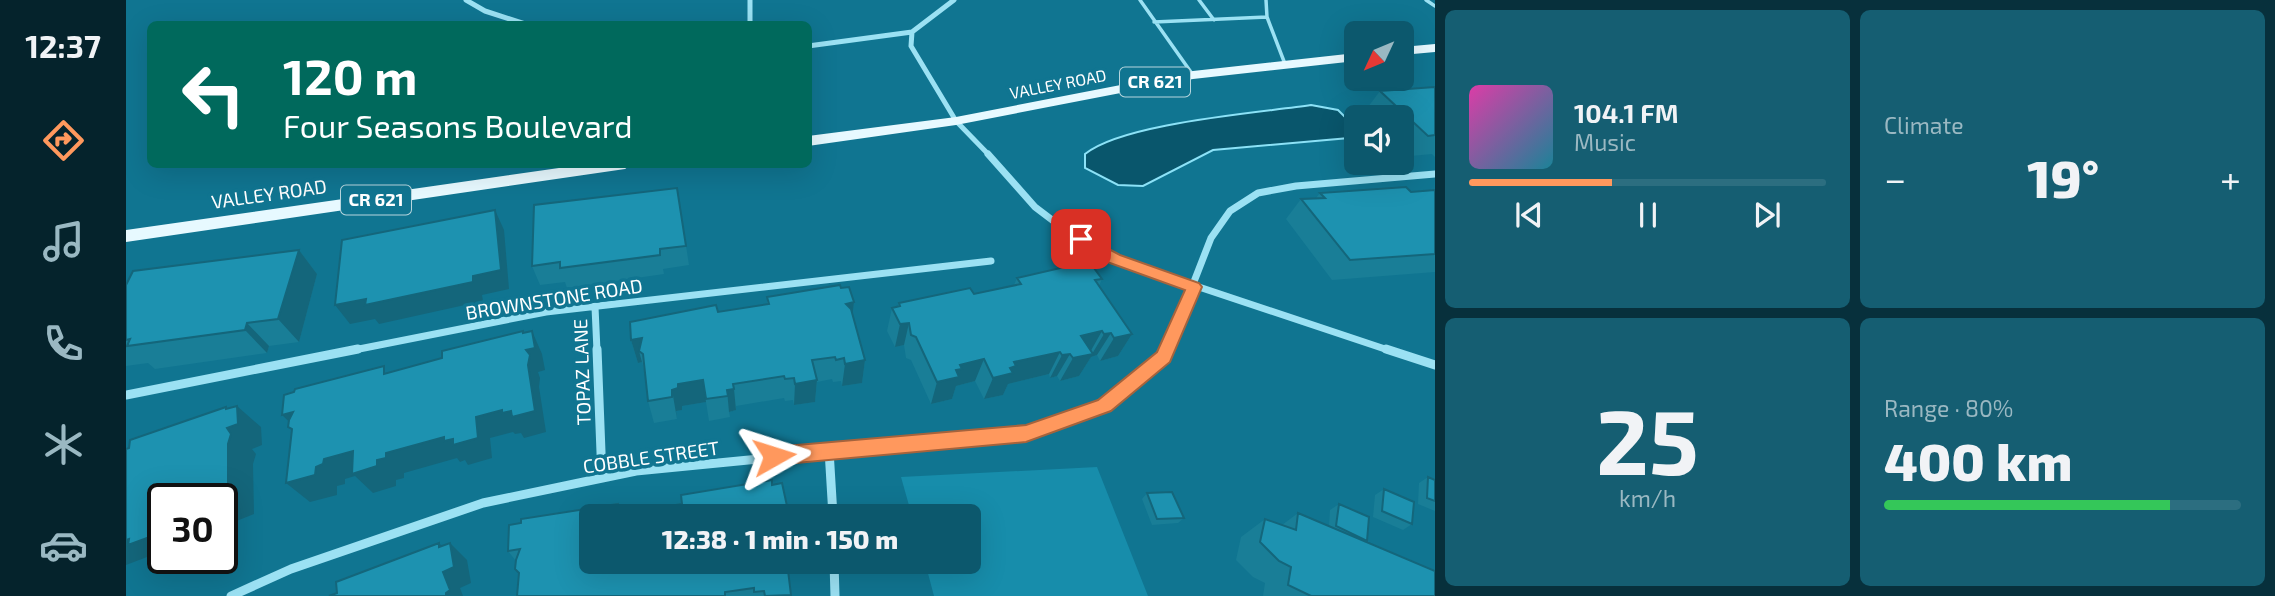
<!DOCTYPE html>
<html lang="en">
<head>
<meta charset="utf-8">
<style>
  body { margin:0; font-family:"Exo 2",sans-serif; background:#155e72; color:#f1f3f6; height:100vh; display:flex; flex-direction:column; font-size:26px; white-space:nowrap }
  * { box-sizing:border-box; margin:0 }
  p { font-size:23px; color:#9ab8c2 }
  .icon { flex:none; width:38px; height:38px; fill:none; stroke:currentColor; stroke-width:2; stroke-linecap:round; stroke-linejoin:round }
  .map { position:relative; flex:1; overflow:hidden }
  .drawer { display:flex; flex-direction:column; gap:10px; padding:10px; background:#07303c; width:840px }
  .drawer>* { flex:none }
  .top-card { position:absolute; left:21px; top:21px; width:665px; height:147px; border-radius:10px; box-shadow:0 7px 28px #0002; background:#00695c; color:#fff; overflow:hidden }
  .needle { width:46px; rotate:226deg }
  .tools { position:absolute; left:1218px; top:21px; display:grid; gap:14px }
  .tools a { display:grid; place-items:center; width:70px; height:70px; border-radius:10px; background:#0c586d; box-shadow:0 7px 28px #0002; font-size:35px }
  .speed { position:absolute; left:21px; top:483px; display:flex; gap:14px; font-size:35px; font-weight:700; text-align:center }
  .speed>* { display:grid; place-content:center; width:91px; height:91px; border-radius:50%; background:#0c586d; box-shadow:0 7px 28px #0002; line-height:1 }
  .speed .limit { border:4px solid #111; border-radius:10px; background:#fff; color:#111 }
  .pin { position:absolute; display:grid; place-items:center; width:60px; height:60px; color:#fff; margin:-30px; border-radius:14px; box-shadow:0 4px 10px #0006 }
  .me { position:absolute; width:77px; margin:-38px; rotate:84deg; stroke-linejoin:round; filter:drop-shadow(0 0 5px #0008) }
  .turn { display:flex; align-items:center; gap:24px; height:147px; padding:0 21px; font-size:32px }
  .turn .icon { width:91px; height:91px; stroke-width:2.5 }
  .turn b { display:block; font-size:49px; line-height:60px }
  .big { font-size:52px; font-weight:800; line-height:1.1 }
  .drawer .widget { flex:1; display:flex; flex-direction:column; justify-content:center; gap:10px; min-width:0; padding:0 24px; border-radius:10px; background:#155e72 }
  .drawer .dial { align-items:center; gap:0 }
  .dial b { font-size:91px; line-height:1 }
  .song { display:flex; align-items:center; gap:21px }
  .cover { width:84px; height:84px; border-radius:10px; background:linear-gradient(135deg,hsl(320 70% 55%),hsl(190 70% 35%)) }
  .played { height:7px; border-radius:4px; background:linear-gradient(90deg,#ff985d 40%,#2c6e80 40%) }
  .keys { display:flex; justify-content:space-around; direction:ltr }
  .heat { display:flex; justify-content:space-between; align-items:center; font-size:38px; direction:ltr }
  .charge { height:10px; border-radius:5px; background:linear-gradient(90deg,#34c759 80%,#2c6e80 0) }
  .drawer .tiles { flex:1; display:grid; gap:10px; grid-template-columns:repeat(2,1fr) }
  .trip { position:absolute; left:453px; top:504px; width:402px; height:70px; border-radius:10px; background:#0c586d; box-shadow:0 7px 28px #0002; font-weight:800; line-height:70px; text-align:center }
  main { display:flex; flex:1; min-height:0 }
  .dock { display:flex; flex-direction:column; width:126px; justify-content:space-around; align-items:center; background:#05232c; color:#9ab8c2 }
  .dock .icon { width:49px; height:49px }
  .dock .current { color:#ff985d }
  .dock b { font-size:32px; color:#f1f3f6 }
  .map>svg:first-child { display:block }
</style>
</head>
<body>
<main>
<nav class="dock">
<b>12:37</b>
<svg class="icon current" aria-label="directions" viewBox="0 0 24 24"><path d="M12 3l9 9-9 9-9-9zM9 14v-3h6M13 9l2 2-2 2"/></svg>
<svg class="icon" aria-label="music" viewBox="0 0 24 24"><path d="M9 18V5l10-2v13"/><circle cx="6" cy="18" r="3"/><circle cx="16" cy="16" r="3"/></svg>
<svg class="icon" aria-label="phone" viewBox="0 0 24 24"><path d="M5 4h4l2 5-3 2q2 4 5 5l2-3 5 2v4C11 20 4 13 5 4z"/></svg>
<svg class="icon" aria-label="climate" viewBox="0 0 24 24"><path d="M12 3v18M4 7l16 10M4 17L20 7"/></svg>
<svg class="icon" aria-label="car" viewBox="0 0 24 24"><path d="M5 17H2v-5l4-1 3-4h7l3 4 3 1v5h-3M9 17h6M6 11h13"/><circle cx="7" cy="17" r="2"/><circle cx="17" cy="17" r="2"/></svg>
</nav>
<div class="map">
<svg width="1309" height="596" viewBox="0 0 1309 596">
  <rect width="100%" height="100%" fill="#107591"/>
  <path fill="#178dab" d="M971,467L1022,596H808L799,562H844V516H786L775,477Z"/>
  <path fill="#09566c" stroke="#8ce2f7" stroke-width="2" d="M1185,105L1212,110L1230,128L1223,138L1087,150L1017,186L992,185L959,168V154C997,123 1131,113 1185,105Z"/>
  <g fill="none" stroke-linecap="round" stroke-linejoin="round">
    <path stroke="#9be1f3" stroke-width="3.5" d="M1014,0L1067,75
      M1073,0L1088,20
      M1300,0L1309,6
      M1141,17L1159,64
      M1028,22L1141,17L1140,0"/>
    <path stroke="#9be1f3" stroke-width="5" d="M340,0L359,11L399,24
      M624,0V24
      M828,0L786,32L785,46L830,121L864,156
      M682,46L786,32"/>
    <path stroke="#9be1f3" stroke-width="7" d="M862,154L909,207L938,229L989,259L1265,351
      M469,307L471,351
      M223,351L420,312L865,261
      M1041,351L1085,238L1104,211L1132,193L1170,186L1309,174"/>
    <path stroke="#9be1f3" stroke-width="9" d="M471,349L476,478
      M1260,349L1309,365
      M0,395L232,349
      M703,450L707,516
      M708,562L709,596
      M105,596L165,569L357,503L510,471L900,433L978,405L1038,357L1041,349"/>
    <path fill="#e7f9ff" fill-rule="evenodd" d="M1309,44V52L1276,55V47Z
      M1230,53V61L1067,79L830,125L682,146V136L830,117L1067,71Z
      M461,164H506L499,169L0,242V230Z"/>
  </g>
  <path fill="#197e97" d="M1309,87V157L1306,154L1285,156L1276,147V117H1245L1239,111L1254,91Z
    M551,188L563,265L537,269L538,274L441,288L439,282L414,285L406,266Z
    M1309,190V272L1206,280L1160,219L1175,199L1190,198L1194,193L1285,192Z
    M173,250L191,274L173,342L143,346L141,353L29,369L22,363L0,366V285Z
    M891,278L976,279L973,286L1006,334L992,356L974,361L971,355L965,357L953,376L934,381L931,376L924,378L923,374L882,384L877,395L858,399L849,381L830,386L826,399L805,404L785,360L780,358L778,345L769,347L761,331L766,308L772,306L773,303L848,294L888,285Z
    M715,288L728,302L726,314L739,360L736,383L716,386L715,381L707,382L706,379L691,382L689,402L668,405L667,400L659,401L658,398L610,406V410L603,412L604,417L583,421L580,402L556,406V410L550,411L551,419L528,423L522,401L519,373L516,362L512,363L505,340L592,312L641,304V297Z
    M1302,477L1309,480V511L1292,504L1293,483Z
    M646,480V485L656,483L661,506V516H466V562H661L665,596H391L393,573L389,569L390,561L382,551L383,525L395,523V519L492,504L496,514L556,504L555,495Z
    M1258,489L1286,524L1277,530L1247,517L1249,495Z
    M1021,493L1058,518L1052,523L1026,525L1016,499Z
    M1213,504L1241,541H1239L1309,596H1137L1139,583L1127,577L1110,560L1115,537L1139,519L1156,525L1172,513L1203,526L1204,510Z"/>
  <path fill="#14667b" d="M369,210L378,230L383,289L356,295L357,301L253,324L249,319L224,324L209,305L347,276Z
    M173,250L191,274L173,342L152,319Z
    M728,302L725,326L720,304Z
    M121,323L143,346L141,353L119,330Z
    M783,323L778,345L769,347L774,324Z
    M397,331L405,349L406,331L416,354L419,370L412,372L414,378L413,387L420,432L398,438L395,433L389,434L387,432L364,438L366,458L342,465L339,460L334,462L331,458L278,473V478L270,480V486L247,493L229,476L219,479V484L211,486V495L184,502L160,483L190,467L198,459L227,451L260,453L350,417L400,350Z
    M976,331L963,354L955,336Z
    M985,333L971,355L965,357L953,376L934,381L947,358L966,354L978,334Z
    M1006,334L992,356L974,361L988,338Z
    M516,338L517,354L513,351L516,362L512,363L505,340Z
    M934,352L923,374L882,384L877,395L858,399L867,378L888,362Z
    M944,354L931,376L924,378L936,355Z
    M858,359L849,381L830,386L826,399L805,404L811,382L830,370L834,365Z
    M739,360L736,383L716,386L719,364Z
    M577,380L580,402L556,406V410L550,411L551,419L546,390L552,384Z
    M691,380L689,402L668,405L669,384Z
    M608,389L610,410L603,412L601,390Z
    M111,406L135,427L136,445L126,449L130,454L127,464L128,514L103,524L96,520V499H93L101,428L100,407L111,416Z
    M167,412L178,436L156,415Z
    M37,509V558H45L35,562L28,559L25,560L21,557L0,565V540L33,510Z
    M313,543L327,557L324,543L341,560L345,583L334,588L337,596H320Z"/>
  <path fill="#1d92b0" stroke="#14667b" stroke-width="2" d="M1309,87V135L1302,136L1254,91Z
    M1280,187L1285,192L1309,190V254L1224,260L1175,199L1199,198L1194,193Z
    M551,188L560,246L534,249V255L434,268V262L406,266L408,205Z
    M369,210L375,270L347,276V282L239,305L240,299L209,305L216,240Z
    M173,250L152,319L121,323L119,330L1,346L4,339L0,340V285L7,271Z
    M956,263L965,264L976,279L969,280L1006,334L988,338L985,333L978,334L976,331L955,336L967,354L947,358L944,354L936,355L934,352L888,362L890,366L884,368L887,373L867,378L858,359L834,365L836,369L830,370L833,377L811,382L790,337L785,335L783,323L774,324L766,308L774,306L773,303L844,288L848,294L895,284L891,278Z
    M714,285L715,288L723,287L728,302L720,304L725,309L739,360L719,364L718,358L710,360L709,357L686,360L691,380L669,384L668,378L659,379L658,376L607,384L608,389L601,390L602,396L580,399L577,380L552,384V388L546,390V397L522,401L517,354L513,351L516,338L505,340L504,322L590,305L592,312L643,304L641,297Z
    M397,331V333L406,331L409,348L400,350L404,355L402,365L409,411L386,417L385,411L376,413V410L350,417L352,438L327,445V439L318,441V437L260,453V458L251,460V466L226,474L227,451L198,459L197,464L190,467L189,475L160,483L166,429L162,427L163,420L167,412L156,415L158,395L168,392L169,389L258,366V374L316,358V351Z
    M111,406L112,424L101,428L105,434L102,444V496L93,499H37V509L33,510L32,534L2,545L3,539L0,540V449L3,448L4,440L100,407V409Z
    M1302,477L1309,480V501L1301,498Z
    M646,480V485L656,483L661,506L651,508L655,516H466V562H661L665,595L639,596L638,591L628,592V588L599,592V596H391L393,573L389,569L390,560L394,549L382,551L383,525L395,523V519L492,504V514L556,504L555,495Z
    M1258,489L1288,502L1286,524L1256,511Z
    M1046,492L1058,518L1031,519L1021,493Z
    M1213,504L1243,517L1241,541L1210,526Z
    M1172,513L1309,571V596H1185L1162,585L1165,567L1153,561L1134,542L1139,519L1170,530Z
    M313,543V547L324,543L328,567L317,572L324,590L320,593V596H203L211,593L210,582Z"/>
  <path fill="#ff985d" stroke="#a6633c" stroke-width="2" d="M955,234L994,255L1073,283L1076,287L1044,362L985,411L900,442L648,465L641,462L638,456L641,450L648,447L900,425L972,400L1031,352L1059,290L984,263L950,243V235Z"/>
  <g text-anchor="middle" stroke-width="7" stroke-linejoin="round" paint-order="stroke">
    <g font-size="16" fill="#fff" stroke="#107591">
      <text transform="translate(932 84) rotate(-11)" y="6">VALLEY ROAD</text>
    </g>
    <g fill="#107591" stroke="#b7d6de" stroke-width="2">
      <rect x="994" y="67.5" width="70" height="29" rx="5"/>
      <rect x="215" y="185.5" width="70" height="29" rx="5"/>
    </g>
    <g font-size="18" font-weight="bold" fill="#fff">
      <text x="1029" y="88">CR 621</text>
      <text x="250" y="206">CR 621</text>
    </g>
    <g font-size="19" fill="#fff" stroke="#107591">
      <text transform="translate(143 194) rotate(-8)" y="7">VALLEY ROAD</text>
      <text transform="translate(428 299) rotate(-9)" y="7">BROWNSTONE ROAD</text>
      <text transform="translate(456 372) rotate(-92)" y="7">TOPAZ LANE</text>
      <text transform="translate(525 457) rotate(-8)" y="7">COBBLE STREET</text>
    </g>
  </g>
</svg>
<div class="tools">
<a><svg class="needle" viewBox="-14 -14 28 28"><path d="M0-13l5 13h-10z" fill="#e53935"/><path d="M0 13l5-13h-10z" fill="#9ab8c2"/></svg></a>
<a><svg class="icon" aria-label="sound" viewBox="0 0 24 24"><path d="M4 9h4l5-4v14l-5-4H4zM17 9q2 3 0 6"/></svg></a>
</div>
<div class="speed"><div class="limit">30</div></div>
<div class="pin" style="left:955px;top:239px;background:#d93025"><svg class="icon" aria-label="arrive" viewBox="0 0 24 24"><path d="M6 21V4h12l-3 4 3 4H6"/></svg></div>
<svg class="me" style="left:648px;top:456px" viewBox="-20 -20 40 40"><path d="M0-17L14 15 0 8-14 15z" fill="#ff985d" stroke="#fff" stroke-width="4"/></svg>
<div class="trip">12:38 · 1 min · 150 m</div>
<div class="top-card">
<div class="turn"><svg class="icon" aria-label="left" viewBox="0 0 24 24"><path d="M17 20v-9H6M10 6l-5 5 5 5"/></svg><div><b>120 m</b>Four Seasons Boulevard</div></div>
</div>
</div>
<section class="drawer">
<div class="tiles">
<div class="widget">
<div class="song"><i class="cover"></i><div><b>104.1 FM</b><p>Music</p></div></div>
<div class="played"></div>
<div class="keys"><svg class="icon" aria-label="previous" viewBox="0 0 24 24"><path d="M18 5L8 12l10 7zM5 5v14"/></svg><svg class="icon" aria-label="pause" viewBox="0 0 24 24"><path d="M8 5v14M16 5v14"/></svg><svg class="icon" aria-label="next" viewBox="0 0 24 24"><path d="M6 5l10 7-10 7zM19 5v14"/></svg></div>
</div>
<div class="widget"><p>Climate</p>
<div class="heat"><a>−</a><b class="big">19°</b><a>+</a></div>
</div>
<div class="widget dial"><b>25</b><p>km/h</p></div>
<div class="widget"><p>Range · 80%</p><b class="big">400 km</b><div class="charge"></div></div>
</div>
</section>
</main>
</body>
</html>
